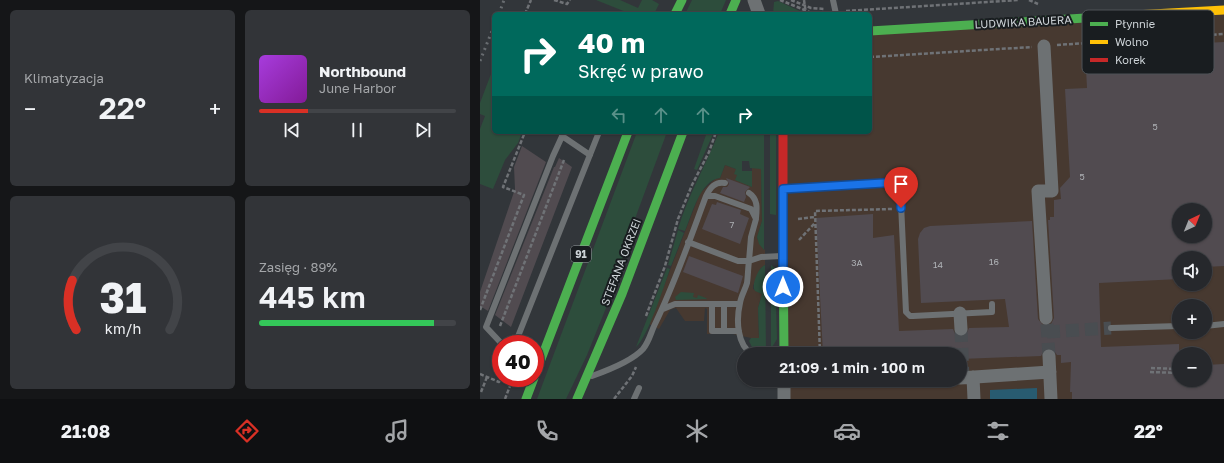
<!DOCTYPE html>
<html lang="pl">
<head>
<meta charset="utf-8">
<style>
  body { margin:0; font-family:"Golos Text",sans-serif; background:#323438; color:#f1f3f6; height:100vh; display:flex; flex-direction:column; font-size:15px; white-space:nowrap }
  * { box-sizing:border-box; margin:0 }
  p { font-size:13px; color:#a4a6a9 }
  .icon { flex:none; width:22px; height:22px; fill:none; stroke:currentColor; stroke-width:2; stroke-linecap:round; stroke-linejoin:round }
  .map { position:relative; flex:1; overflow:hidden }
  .drawer { display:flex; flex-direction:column; gap:10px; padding:10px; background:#151618; width:480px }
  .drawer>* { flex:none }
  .banner { position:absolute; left:12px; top:12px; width:380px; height:122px; border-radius:6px; box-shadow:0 1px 3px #0004,0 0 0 1px #424448; background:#00695c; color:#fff; overflow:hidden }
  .needle { width:26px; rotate:43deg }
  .tools { position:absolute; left:692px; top:203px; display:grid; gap:8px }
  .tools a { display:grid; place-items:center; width:40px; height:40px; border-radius:50%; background:#26282c; box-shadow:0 1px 3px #0004,0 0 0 1px #424448; font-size:20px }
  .speed { position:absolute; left:12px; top:335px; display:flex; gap:8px; font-size:20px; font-weight:700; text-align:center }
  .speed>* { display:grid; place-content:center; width:52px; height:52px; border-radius:50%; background:#26282c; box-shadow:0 1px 3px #0004,0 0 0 1px #424448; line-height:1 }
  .speed .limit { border:6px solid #d22; background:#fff; color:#111 }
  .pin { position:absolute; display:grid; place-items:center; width:34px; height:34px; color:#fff; margin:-41px -17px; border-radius:50% 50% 50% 0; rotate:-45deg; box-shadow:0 0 4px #0007 }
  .pin .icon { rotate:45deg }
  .me { position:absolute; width:44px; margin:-22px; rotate:0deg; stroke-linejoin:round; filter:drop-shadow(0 0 3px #0008) }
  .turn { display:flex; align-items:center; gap:14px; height:84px; padding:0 20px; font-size:18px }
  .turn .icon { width:52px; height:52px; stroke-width:2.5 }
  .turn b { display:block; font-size:28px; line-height:34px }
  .lanes { display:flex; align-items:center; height:38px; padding:0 20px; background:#0003; justify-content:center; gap:20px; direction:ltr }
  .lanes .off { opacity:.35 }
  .big { font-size:30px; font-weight:600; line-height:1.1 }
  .drawer .widget { flex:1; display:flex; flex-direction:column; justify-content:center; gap:6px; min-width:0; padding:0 14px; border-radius:6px; background:#323438 }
  .drawer .dial { align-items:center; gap:0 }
  .dial svg { height:104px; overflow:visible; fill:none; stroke:#424448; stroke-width:7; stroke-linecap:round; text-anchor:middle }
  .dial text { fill:#f1f3f6; stroke:none }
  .song { display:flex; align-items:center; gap:12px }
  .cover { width:48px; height:48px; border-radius:6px; background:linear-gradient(135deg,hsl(280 70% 55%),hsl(290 70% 35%)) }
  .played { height:4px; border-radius:2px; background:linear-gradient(90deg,#d93025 25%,#424448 25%) }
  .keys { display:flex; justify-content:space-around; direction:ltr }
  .heat { display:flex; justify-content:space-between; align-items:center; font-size:22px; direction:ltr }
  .charge { height:6px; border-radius:3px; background:linear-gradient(90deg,#34c759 89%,#424448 0) }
  .drawer .tiles { flex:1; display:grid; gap:10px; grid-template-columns:repeat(2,1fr) }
  .trip { position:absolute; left:257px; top:347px; width:230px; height:40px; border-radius:20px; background:#26282c; box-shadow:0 1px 3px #0004,0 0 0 1px #424448; font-weight:600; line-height:40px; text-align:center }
  .menu { display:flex; height:64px; justify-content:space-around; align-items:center; background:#0f1012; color:#a4a6a9 }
  .menu .icon { width:28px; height:28px }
  .menu .selected { color:#d93025 }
  .menu b { font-size:18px; color:#f1f3f6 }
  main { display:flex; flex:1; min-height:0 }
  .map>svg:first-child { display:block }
</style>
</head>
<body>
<main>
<section class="drawer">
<div class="tiles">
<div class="widget"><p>Klimatyzacja</p>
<div class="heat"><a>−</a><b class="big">22°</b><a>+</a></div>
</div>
<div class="widget">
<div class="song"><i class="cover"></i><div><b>Northbound</b><p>June Harbor</p></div></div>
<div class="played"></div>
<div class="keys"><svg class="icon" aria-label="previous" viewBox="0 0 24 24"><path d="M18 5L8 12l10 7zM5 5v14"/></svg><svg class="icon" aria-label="pause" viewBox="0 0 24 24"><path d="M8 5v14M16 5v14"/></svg><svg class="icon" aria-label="next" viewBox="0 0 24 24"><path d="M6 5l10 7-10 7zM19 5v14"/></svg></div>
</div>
<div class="widget dial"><svg viewBox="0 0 100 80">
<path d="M14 69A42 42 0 1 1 86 69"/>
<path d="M14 69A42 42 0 0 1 11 31" stroke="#d93025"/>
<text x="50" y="56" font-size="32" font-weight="700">31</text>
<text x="50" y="72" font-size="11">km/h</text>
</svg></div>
<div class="widget"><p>Zasięg · 89%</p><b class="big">445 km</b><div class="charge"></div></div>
</div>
</section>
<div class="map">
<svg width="744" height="399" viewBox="0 0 744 399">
  <rect width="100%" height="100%" fill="#32363a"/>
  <path fill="#473930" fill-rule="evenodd" d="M744,10V399H304V380H480V354H304L302,132H390V31ZM699,210H725V236H699ZM699,258H725V284H699ZM699,306H725V332H699ZM699,354H725V380H699Z
    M245,165L256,169L257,175L272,187V168H281L282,221L277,238L278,240L284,250L285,249V265L280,269L273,286V289L282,294L278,308L279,338H271L253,334H227V309L225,308L224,321H205L196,308L192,309L190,310L179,329L169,324L220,193L235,179L240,178Z"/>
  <path fill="#2d4d3c" d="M116,0H140L158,8L162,0H172L179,4L174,14H151Z
    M212,0H246L240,14H205Z
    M298,1L324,13V14H293L294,2Z
    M14,66V132H42L38,143L25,160L13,189L0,184V129L5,116L0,114V103Z
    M157,132H187L156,216L128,303L107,355L86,399H57Z
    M227,132H234L217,170L214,169Z
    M239,132H284V250L279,244L277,237L282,221L281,169L270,168L269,161H262V171H272V187L255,180L257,175L254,174L256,169L245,165L240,178C220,180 212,215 205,231L198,229C208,195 226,165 239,132Z
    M290,132H296V215L290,214Z
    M198,230L204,233L191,266L188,265Z
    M285,265L286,352H278L273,349L269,341L271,338H279L278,308L282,294L275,291C271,285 278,268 285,265Z
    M291,265L295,268L297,339L291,349Z
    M187,268L190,269C184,286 168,337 156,347Z
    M201,292L214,293L213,297L217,298L218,295L226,298L227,299L196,300L195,297Z"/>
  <path fill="#285b70" d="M557,388V399H510V390Z"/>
  <path fill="#514b50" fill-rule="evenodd" d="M744,42V266L725,267V258H699V279L619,283L621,347L699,344V380H725V365L744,364V399H592V392H590L591,362L581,363V355H577L573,349L569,348L564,350L561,356L480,359V354H343L336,218L393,214V238L414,235L419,331L473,329L475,334L481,337L486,335L489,328L529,327L525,299L441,303L438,239L440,233L444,228L450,226L552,221L558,319L563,325L571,324L574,318L568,220H570V217H574V200L581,199L580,188L590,177L585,89L607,88L605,49ZM699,210H725V236H699Z
    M42,146L66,162L8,311L0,306V292L35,189L34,167Z
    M79,158L92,167L31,327L15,315L74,167H75Z
    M246,178L270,187L265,192L266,197L264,202L240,193L243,187H247L249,184Z
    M237,202L261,210L260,214L269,218L260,244L222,229L232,204L236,205Z
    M209,256L263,276L258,293L203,272Z"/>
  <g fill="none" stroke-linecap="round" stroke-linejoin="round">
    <path stroke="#494d51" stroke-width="13" stroke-dasharray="13 6" stroke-linecap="butt" d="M567,324L569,356
      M481,329L483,378
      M567,332L631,328"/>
    <path stroke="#6f7276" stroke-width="2.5" stroke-dasharray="4 2" stroke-linecap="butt" d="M74,0L87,4L90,0
      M300,0L332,13H347
      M311,0L331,8L345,9
      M324,0L326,14
      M549,0L558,4
      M366,11L539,0
      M45,14L51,0
      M577,45L744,34
      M390,57L552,47
      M318,219L335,217
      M319,240L335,223
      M0,310L44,195L23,187L45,132
      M166,316L185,266L198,219L212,185L229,152L236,132
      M20,326L84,160
      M340,354L335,211L412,209
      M671,368L699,369
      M670,372L699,373
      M0,374L19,382L21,376
      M1,392L7,377
      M25,399L33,378
      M134,399L152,376L156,367"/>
    <path stroke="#6d7173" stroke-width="6" d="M353,0L356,14
      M82,136L110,155
      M304,189L420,182L426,312L430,316H433L512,312V304
      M269,193C278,199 277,208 276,218
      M226,196C230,188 235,181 245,183
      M232,304V331H259
      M244,304V331
      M183,309L195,304H259
      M725,326L744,324
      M631,328L699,326
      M22,344L6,327L73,156L84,132
      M35,344L119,132
      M272,354C257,345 256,320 260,303C261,296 265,290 267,283C268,276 268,268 269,261L281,257L301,256
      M112,376C126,371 153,360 163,349C169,342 171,332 175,324C195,283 210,239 226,196H235L271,209L276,219L271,237L269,261H258L208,242
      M154,399L159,388"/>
    <path stroke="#6d7173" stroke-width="13" d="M274,0L279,14
      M564,46L572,191H558L566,318
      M480,313L481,329
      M569,356L571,399
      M493,377L494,399
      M480,378L570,372
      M304,399V380"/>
    <path stroke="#4caf50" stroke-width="9" d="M195,14L202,0
      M250,14L256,0
      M390,31L654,15
      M303,238L304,354
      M55,375L148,132
      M46,399L54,378
      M97,399L142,294L203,132"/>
    <path stroke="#ffc107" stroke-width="9" d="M654,15L744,10"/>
    <path stroke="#c62828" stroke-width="9" d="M303,132V238"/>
    <path stroke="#686c70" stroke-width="3" stroke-dasharray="2 4" stroke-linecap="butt" d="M19,14L24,0
      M0,61L14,26"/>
  </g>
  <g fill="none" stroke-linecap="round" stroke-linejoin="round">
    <defs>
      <path id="route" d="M303,287V189L420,182L421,208"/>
    </defs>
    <use href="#route" stroke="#114b97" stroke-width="10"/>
    <use href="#route" stroke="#1a73e8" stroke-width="7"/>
  </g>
  <g text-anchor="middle" stroke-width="4" stroke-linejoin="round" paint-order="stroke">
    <g font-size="9" fill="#adb0b4">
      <text x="675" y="130">5</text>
      <text x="602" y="180">5</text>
      <text x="252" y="228">7</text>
      <text x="514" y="265">16</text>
      <text x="377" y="266">3A</text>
      <text x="458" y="268">14</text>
    </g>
    <rect fill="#191d20" stroke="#969c9f" stroke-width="1" x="91" y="246" width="20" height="16" rx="3"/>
    <g font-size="10" font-weight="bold" fill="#ccd2d6">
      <text x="101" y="258">91</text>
    </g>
    <g font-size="11" fill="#ccd2d6" stroke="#191d20">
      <text transform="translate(543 22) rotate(-3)" y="4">LUDWIKA BAUERA</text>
      <text transform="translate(141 262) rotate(-69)" y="4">STEFANA OKRZEI</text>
    </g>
  </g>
  <rect x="602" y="10" width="132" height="64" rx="6" fill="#191d20" stroke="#4f5357" stroke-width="1"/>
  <rect x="610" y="22" width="18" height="4" fill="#4caf50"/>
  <rect x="610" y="40" width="18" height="4" fill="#ffc107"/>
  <rect x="610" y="58" width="18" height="4" fill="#c62828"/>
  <g font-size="11" fill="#ccd2d6">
    <text x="635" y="28">Płynnie</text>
    <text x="635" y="46">Wolno</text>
    <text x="635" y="64">Korek</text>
  </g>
</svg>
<div class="tools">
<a><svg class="needle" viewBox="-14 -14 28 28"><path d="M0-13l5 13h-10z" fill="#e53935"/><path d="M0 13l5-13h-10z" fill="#a4a6a9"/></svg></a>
<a><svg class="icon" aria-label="sound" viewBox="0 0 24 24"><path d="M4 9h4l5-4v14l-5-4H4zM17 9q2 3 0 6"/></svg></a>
<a>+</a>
<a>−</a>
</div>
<div class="speed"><div class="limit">40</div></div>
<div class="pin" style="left:421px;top:208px;background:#d93025"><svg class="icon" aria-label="arrive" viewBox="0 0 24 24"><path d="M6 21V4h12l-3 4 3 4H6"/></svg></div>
<svg class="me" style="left:303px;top:287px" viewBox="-20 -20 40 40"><circle r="17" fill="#1a73e8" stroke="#fff" stroke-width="3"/><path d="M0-11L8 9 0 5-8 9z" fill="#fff"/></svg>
<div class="trip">21:09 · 1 min · 100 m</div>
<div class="banner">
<div class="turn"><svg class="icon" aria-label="right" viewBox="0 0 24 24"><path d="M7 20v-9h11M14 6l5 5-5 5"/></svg><div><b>40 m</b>Skręć w prawo</div></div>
<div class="lanes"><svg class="icon off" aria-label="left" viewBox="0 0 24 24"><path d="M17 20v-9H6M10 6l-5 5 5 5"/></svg><svg class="icon off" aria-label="ahead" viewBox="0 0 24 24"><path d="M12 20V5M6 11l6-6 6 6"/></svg><svg class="icon off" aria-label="ahead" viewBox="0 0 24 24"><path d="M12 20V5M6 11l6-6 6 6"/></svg><svg class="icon" aria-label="right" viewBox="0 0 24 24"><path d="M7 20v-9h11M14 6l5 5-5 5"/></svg></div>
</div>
</div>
</main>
<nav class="menu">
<b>21:08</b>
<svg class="icon selected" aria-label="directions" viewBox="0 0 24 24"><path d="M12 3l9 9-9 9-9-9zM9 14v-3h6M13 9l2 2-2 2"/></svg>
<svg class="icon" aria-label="music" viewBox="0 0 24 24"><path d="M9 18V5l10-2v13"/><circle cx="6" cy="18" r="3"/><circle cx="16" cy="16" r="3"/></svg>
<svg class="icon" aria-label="phone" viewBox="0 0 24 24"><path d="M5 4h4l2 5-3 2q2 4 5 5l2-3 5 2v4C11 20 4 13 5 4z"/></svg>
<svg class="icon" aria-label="climate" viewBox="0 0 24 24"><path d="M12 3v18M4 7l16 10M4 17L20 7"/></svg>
<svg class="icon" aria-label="car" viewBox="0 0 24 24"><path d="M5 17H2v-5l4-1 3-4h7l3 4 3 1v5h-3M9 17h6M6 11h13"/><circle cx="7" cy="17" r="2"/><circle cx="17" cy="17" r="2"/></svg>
<svg class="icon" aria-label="filters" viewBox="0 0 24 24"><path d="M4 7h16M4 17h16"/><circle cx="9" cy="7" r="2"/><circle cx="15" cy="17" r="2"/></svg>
<b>22°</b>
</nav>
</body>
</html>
